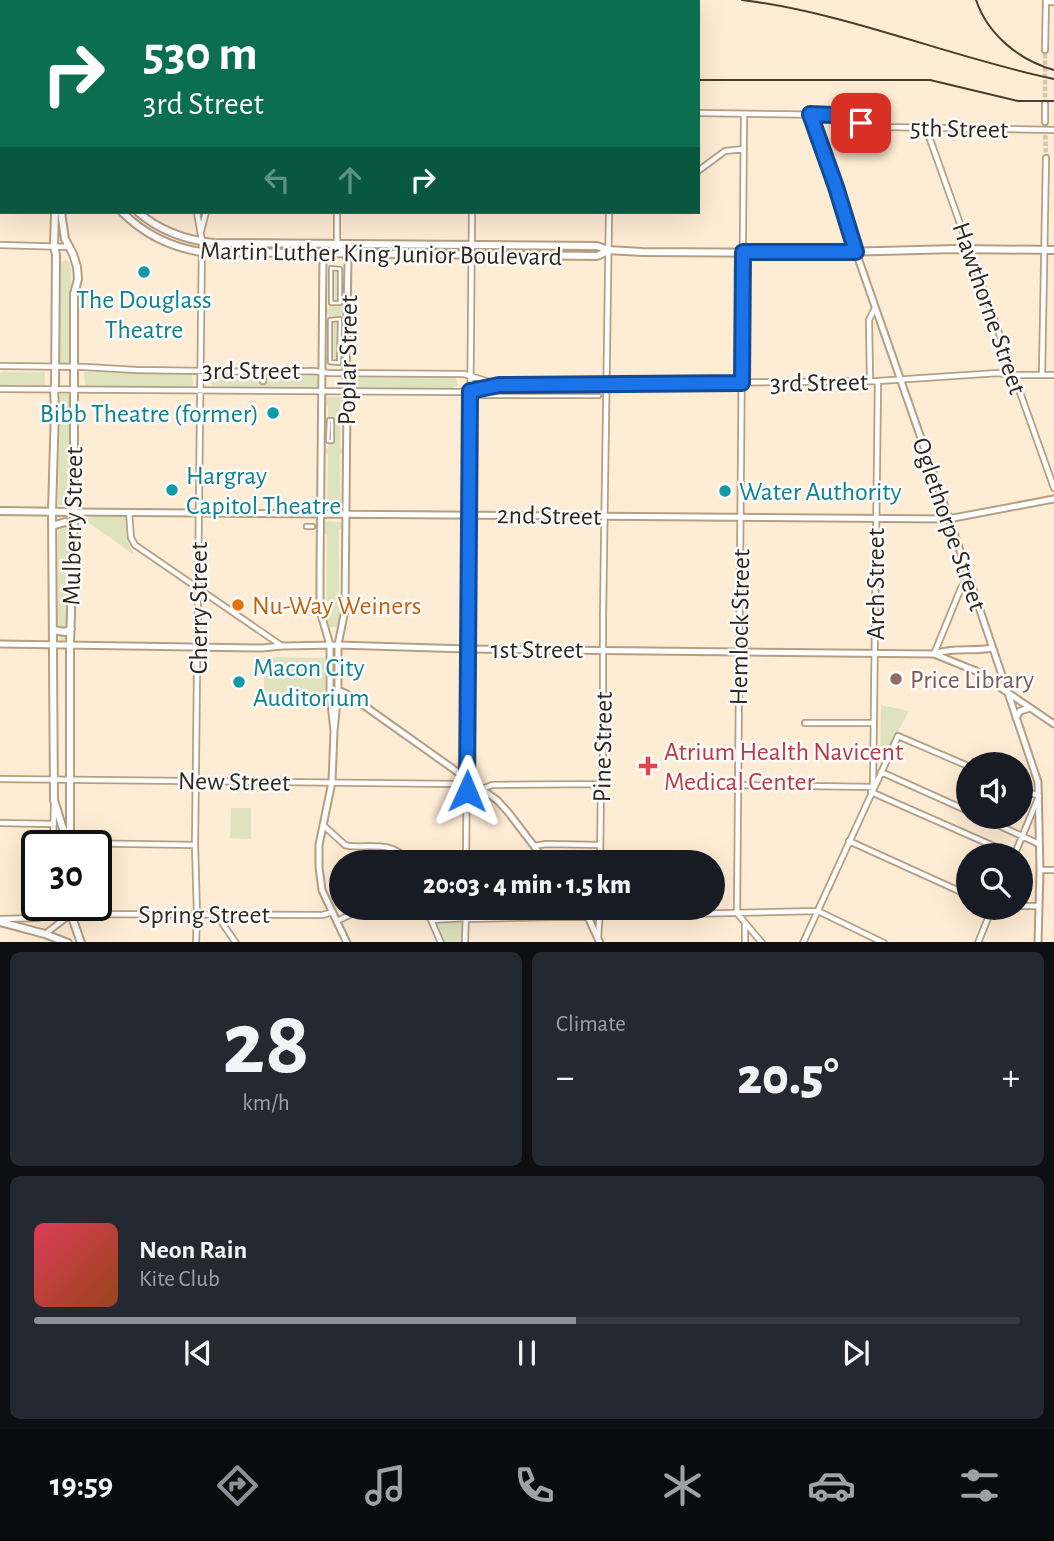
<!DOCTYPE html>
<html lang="en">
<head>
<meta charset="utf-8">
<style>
  body { margin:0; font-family:"Alegreya Sans",sans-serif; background:#242831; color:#f1f3f6; height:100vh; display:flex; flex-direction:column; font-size:26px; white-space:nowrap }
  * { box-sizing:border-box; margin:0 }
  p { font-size:23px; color:#9ea1a6 }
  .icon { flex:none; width:38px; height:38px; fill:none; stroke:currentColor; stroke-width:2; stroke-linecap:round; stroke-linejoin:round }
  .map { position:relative; height:942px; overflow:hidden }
  .sheet { display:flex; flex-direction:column; gap:10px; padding:10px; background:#0d0f14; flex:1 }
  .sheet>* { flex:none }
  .guide { position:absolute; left:0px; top:0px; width:700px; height:214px; box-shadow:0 7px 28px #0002; background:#0b6e4f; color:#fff; overflow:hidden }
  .controls { position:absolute; left:956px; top:752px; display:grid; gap:14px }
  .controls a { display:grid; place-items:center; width:77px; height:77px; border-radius:50%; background:#171b24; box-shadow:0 7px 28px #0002; font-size:35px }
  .speed { position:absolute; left:21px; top:830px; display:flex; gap:14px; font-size:35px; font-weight:700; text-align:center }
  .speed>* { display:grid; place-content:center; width:91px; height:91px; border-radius:50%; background:#171b24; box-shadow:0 7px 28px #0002; line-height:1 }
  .speed .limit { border:4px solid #111; border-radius:10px; background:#fff; color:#111 }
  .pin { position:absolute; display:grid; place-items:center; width:60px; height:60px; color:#fff; margin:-30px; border-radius:14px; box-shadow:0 4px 10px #0006 }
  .me { position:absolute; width:77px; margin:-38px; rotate:1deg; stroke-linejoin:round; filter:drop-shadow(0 0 5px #0008) }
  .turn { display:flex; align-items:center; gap:24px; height:147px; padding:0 28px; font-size:32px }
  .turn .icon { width:91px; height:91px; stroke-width:2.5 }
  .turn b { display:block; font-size:49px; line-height:60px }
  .lanes { display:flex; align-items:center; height:66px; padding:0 28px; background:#0003; justify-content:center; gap:35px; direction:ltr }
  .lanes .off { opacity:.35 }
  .big { font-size:52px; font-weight:800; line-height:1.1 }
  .sheet .widget { flex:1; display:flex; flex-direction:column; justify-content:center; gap:10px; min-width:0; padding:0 24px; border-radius:10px; background:#242831 }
  .sheet .dial { align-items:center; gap:0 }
  .dial b { font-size:91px; line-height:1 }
  .song { display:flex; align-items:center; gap:21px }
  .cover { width:84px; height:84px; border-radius:10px; background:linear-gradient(135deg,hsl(350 70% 55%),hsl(20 70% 35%)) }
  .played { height:7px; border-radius:4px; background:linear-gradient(90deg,#8c9099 55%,#363941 55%) }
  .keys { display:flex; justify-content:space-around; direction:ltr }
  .heat { display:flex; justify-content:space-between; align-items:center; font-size:38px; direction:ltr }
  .sheet .tiles { flex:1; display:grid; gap:10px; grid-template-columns:1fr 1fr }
  .widget:last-child { grid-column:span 2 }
  .trip { position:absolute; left:329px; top:850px; width:396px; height:70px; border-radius:35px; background:#171b24; box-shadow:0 7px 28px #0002; font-weight:800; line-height:70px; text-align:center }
  .menu { display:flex; height:112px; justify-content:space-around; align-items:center; background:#090b0e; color:#9ea1a6 }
  .menu .icon { width:49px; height:49px }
  .menu .current { color:#8c9099 }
  .menu b { font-size:32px; color:#f1f3f6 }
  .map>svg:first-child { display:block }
</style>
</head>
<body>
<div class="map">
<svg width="1054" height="943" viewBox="0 0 1054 943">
  <rect width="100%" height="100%" fill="#ffecd4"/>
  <path fill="#dee3be" d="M66,260L70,263L71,269L70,363H60V265L61,262Z
    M331,267H340L342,271V308L345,309V314H341V356L344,357V364L342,366H328L325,364V356H329V314H325V309L329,308Z
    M2,372H45V385H0V373Z
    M84,372L192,373L193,386H85Z
    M234,373L317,374V387L233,388L212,386L211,375Z
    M355,375L452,376L456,378L458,383L457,386L451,389H410L403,390L354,388Z
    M60,394H68L70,396V506L58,505Z
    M328,397H342L344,400V407H340V448L344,449V454H340V499L343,500V506L342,508L324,506V500H327L328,454L324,453V448H328V406H325V399Z
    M93,516L127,517L128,519V543L134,555L91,524L85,523V519Z
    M58,519L70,520L68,634L64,641H61L58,634Z
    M327,521L340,522L343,523V528L339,529V608L342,613L339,627H327L323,610H326L327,536L323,531V524Z
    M264,657L325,658V693L264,692Z
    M881,705L909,711L880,764Z
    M231,808H251V839L230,838Z
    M430,908H461V942H445Z"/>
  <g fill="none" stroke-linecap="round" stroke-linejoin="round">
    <path stroke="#d6c5af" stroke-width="4.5" stroke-dasharray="4.5 2" stroke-linecap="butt" d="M1045,104V50
      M1045,122L1046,158"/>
    <defs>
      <path id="pedestrian" d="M331,268L340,269V303H331Z
        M340,319L339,363L330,362V320Z
        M262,379H264V382H262Z
        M474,396H599
        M329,420H332V441H328Z
        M306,526H313V527H306Z
        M431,921L466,919"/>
      <path id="minor" d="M339,2V0
        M1046,2H1054
        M0,34H2
        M1045,50L1046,0
        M1045,104V122
        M698,113L833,115L885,127L1054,130
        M744,114L737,913L762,943
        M810,114L836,187L856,252
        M926,128L1054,488
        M698,171L725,151L744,149
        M201,231L206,212
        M337,244V212
        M0,245L69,247
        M0,366L85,367L136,370L266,372L313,371L329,373L464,374L499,385
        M1042,375L1046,158
        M870,381L869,320L875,308
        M0,389L459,392L499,385L878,381L998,373L1013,375H1054
        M129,512L131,538L135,545L282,646
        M934,654L961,588L969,577
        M805,723H874
        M881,772L968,811
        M0,779L457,784L467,779
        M738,785L873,787
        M873,787L878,381
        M482,789L492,785L601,784
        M871,792L1014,855
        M981,817L1039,844
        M0,823L54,824
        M323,825L345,845L349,846C370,848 390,841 406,858L466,856
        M849,841L968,895
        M70,843L195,845
        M53,845L54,804
        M534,846L546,844L600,845
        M1014,856L1039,796L1020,789
        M466,863L472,212
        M600,863L601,784L603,758V616L609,212
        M1040,870H1054
        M1020,906H1039
        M426,908L441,943
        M216,914L236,943
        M0,919L39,918L50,912L52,905
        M466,919L818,911L884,943
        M337,921L364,908
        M45,934L71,914L322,915L333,912
        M598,938L600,908
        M196,943L197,914L195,845L202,241L197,212
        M465,943L466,908
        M745,943V923
        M803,943L898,736L968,766
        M978,943L992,908"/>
      <path id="tertiary" d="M856,252L953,530L1038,782L1040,870L1038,943
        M74,512L948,519L1054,499
        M0,644L262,648L282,646L338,645L468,649L934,654L976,671L1054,724
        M934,654C952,647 973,652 992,648
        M337,690L345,693L366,707L497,800L508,812L547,863
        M1016,718L1020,711L1030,708
        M334,731L330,694V645L320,611V570L323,258L337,244L348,259L346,375L347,402L345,610L338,645V691L334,731L332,782L319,845V867L322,890L347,943
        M581,908L588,917L600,943"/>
      <path id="primary" d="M0,111H2
        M0,126H2
        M55,212L54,246L56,255L55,385L54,389L55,409L52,511L54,800L62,826L69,841
        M61,212L65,239L73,254L77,267L78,279L74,294V512L70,645V845
        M122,212C144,234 170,247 201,252L597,256L608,251
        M138,212C160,231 185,240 214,243L597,246L608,250L642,252L804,253L956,249L1054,250
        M0,511L74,512
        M52,526L65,522L74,525
        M53,630L65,632L71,629
        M70,905L71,914L81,943
        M0,922L45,934L68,943"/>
    </defs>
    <use href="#pedestrian" stroke="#b59f83" stroke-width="6"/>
    <use href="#minor" stroke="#b59f83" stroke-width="8"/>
    <use href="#tertiary" stroke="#b59f83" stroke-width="9"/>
    <use href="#primary" stroke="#b59f83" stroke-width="10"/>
    <use href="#pedestrian" stroke="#fff" stroke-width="2.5"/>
    <use href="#minor" stroke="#fff" stroke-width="4.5"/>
    <use href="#tertiary" stroke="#fff" stroke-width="5"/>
    <use href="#primary" stroke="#fff" stroke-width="6"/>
    <path stroke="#473e30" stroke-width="2" d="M742,0C848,13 949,57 1054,79
      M976,0C988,35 1019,60 1054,70
      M457,2L460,0
      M601,2L613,0
      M0,45H2
      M698,80H930L1018,101H1054"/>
  </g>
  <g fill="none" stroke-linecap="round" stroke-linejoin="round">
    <defs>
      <path id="route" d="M467,791L470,391L499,385L742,383L743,252H856L836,187L810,114L833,115L861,123"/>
    </defs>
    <use href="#route" stroke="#114b97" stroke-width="18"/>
    <use href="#route" stroke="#1a73e8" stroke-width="12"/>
  </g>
  <g fill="#0f9aa8" stroke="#fcfcfc" stroke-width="2.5">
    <circle cx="144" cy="272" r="7"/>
    <circle cx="273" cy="413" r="7"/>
    <circle cx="172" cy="490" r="7"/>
    <circle cx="725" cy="491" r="7"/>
    <circle cx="239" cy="682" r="7"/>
  </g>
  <circle fill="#e8710a" stroke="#fcfcfc" stroke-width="2.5" cx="238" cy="605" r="7"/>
  <circle fill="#8d6e63" stroke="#fcfcfc" stroke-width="2.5" cx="896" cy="679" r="7"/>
  <path fill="#e0444e" stroke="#fcfcfc" stroke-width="2.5" d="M644.5 755.5h7v7h7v7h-7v7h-7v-7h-7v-7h7z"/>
  <g text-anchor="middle" stroke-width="5" stroke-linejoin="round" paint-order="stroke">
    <g font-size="26" fill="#30281c" stroke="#fcfcfc">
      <text transform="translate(959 128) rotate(1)" y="9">5th Street</text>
      <text transform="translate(381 253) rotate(1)" y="9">Martin Luther King Junior Boulevard</text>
      <text transform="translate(990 308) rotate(71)" y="9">Hawthorne Street</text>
      <text transform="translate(347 360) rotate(-89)" y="9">Poplar Street</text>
      <text x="251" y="379">3rd Street</text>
      <text transform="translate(819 382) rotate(-1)" y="9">3rd Street</text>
      <text transform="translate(549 515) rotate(1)" y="9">2nd Street</text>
      <text transform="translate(950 524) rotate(71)" y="9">Oglethorpe Street</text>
      <text transform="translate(72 526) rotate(-89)" y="9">Mulberry Street</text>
      <text transform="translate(875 584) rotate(-90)" y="9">Arch Street</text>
      <text transform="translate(198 608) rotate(-90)" y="9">Cherry Street</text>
      <text transform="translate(739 627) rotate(-89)" y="9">Hemlock Street</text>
      <text x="537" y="658">1st Street</text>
      <text transform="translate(602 747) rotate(-89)" y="9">Pine Street</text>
      <text transform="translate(234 781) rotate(1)" y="9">New Street</text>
      <text x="204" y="923">Spring Street</text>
    </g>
    <g font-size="26" fill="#0d838f" stroke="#fcfcfc" text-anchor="start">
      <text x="144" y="308" text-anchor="middle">The Douglass<tspan x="144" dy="30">Theatre</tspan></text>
      <text x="259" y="422" text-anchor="end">Bibb Theatre (former)</text>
      <text x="186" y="484">Hargray<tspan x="186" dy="30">Capitol Theatre</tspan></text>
      <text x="739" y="500">Water Authority</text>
      <text x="253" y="676">Macon City<tspan x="253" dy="30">Auditorium</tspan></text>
    </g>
    <g font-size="26" fill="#c56008" stroke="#fcfcfc" text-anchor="start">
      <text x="252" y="614">Nu-Way Weiners</text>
    </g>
    <g font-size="26" fill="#785e54" stroke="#fcfcfc" text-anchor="start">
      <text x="910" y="688">Price Library</text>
    </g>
    <g font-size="26" fill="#be3a42" stroke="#fcfcfc" text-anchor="start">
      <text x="664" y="760">Atrium Health Navicent<tspan x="664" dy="30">Medical Center</tspan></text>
    </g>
  </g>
</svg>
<div class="controls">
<a><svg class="icon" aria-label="sound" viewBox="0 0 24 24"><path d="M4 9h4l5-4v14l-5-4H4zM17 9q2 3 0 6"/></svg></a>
<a><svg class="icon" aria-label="search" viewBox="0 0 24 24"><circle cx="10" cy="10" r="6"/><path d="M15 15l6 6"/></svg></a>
</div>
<div class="speed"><div class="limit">30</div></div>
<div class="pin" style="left:861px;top:123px;background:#d93025"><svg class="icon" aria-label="arrive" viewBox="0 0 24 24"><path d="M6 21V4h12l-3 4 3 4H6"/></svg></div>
<svg class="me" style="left:467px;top:791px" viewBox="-20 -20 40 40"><path d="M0-17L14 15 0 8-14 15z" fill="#1a73e8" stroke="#fff" stroke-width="4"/></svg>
<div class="trip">20:03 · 4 min · 1.5 km</div>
<div class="guide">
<div class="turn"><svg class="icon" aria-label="right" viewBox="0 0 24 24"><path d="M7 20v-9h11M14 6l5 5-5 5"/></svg><div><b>530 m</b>3rd Street</div></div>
<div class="lanes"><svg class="icon off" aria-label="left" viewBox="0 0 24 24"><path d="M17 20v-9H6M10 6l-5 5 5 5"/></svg><svg class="icon off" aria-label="ahead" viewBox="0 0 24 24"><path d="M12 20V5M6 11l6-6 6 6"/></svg><svg class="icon" aria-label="right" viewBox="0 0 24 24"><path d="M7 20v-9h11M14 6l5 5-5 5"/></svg></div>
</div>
</div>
<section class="sheet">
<div class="tiles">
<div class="widget dial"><b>28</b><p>km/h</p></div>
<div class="widget"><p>Climate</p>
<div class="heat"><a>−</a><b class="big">20.5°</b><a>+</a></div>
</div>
<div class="widget">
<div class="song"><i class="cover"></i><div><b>Neon Rain</b><p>Kite Club</p></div></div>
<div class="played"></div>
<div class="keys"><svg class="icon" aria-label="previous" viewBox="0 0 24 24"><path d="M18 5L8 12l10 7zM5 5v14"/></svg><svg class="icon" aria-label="pause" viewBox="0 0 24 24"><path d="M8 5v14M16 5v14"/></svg><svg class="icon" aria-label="next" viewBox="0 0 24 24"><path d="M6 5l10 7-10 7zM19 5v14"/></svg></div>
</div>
</div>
</section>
<nav class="menu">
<b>19:59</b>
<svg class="icon current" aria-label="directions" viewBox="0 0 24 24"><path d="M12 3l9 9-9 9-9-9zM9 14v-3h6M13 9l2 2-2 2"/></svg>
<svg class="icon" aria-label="music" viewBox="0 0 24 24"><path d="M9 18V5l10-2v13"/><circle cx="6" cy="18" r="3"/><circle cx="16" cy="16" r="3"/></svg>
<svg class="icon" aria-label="phone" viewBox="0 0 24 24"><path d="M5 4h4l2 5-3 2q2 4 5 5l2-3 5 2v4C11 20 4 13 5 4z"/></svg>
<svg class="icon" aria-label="climate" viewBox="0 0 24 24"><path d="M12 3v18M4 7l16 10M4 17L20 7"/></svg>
<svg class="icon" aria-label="car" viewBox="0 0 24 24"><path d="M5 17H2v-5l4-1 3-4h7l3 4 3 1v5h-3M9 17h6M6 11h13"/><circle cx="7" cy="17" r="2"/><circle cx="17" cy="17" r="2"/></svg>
<svg class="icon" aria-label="filters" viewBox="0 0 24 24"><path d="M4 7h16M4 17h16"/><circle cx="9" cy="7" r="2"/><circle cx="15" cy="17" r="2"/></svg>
</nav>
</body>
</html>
